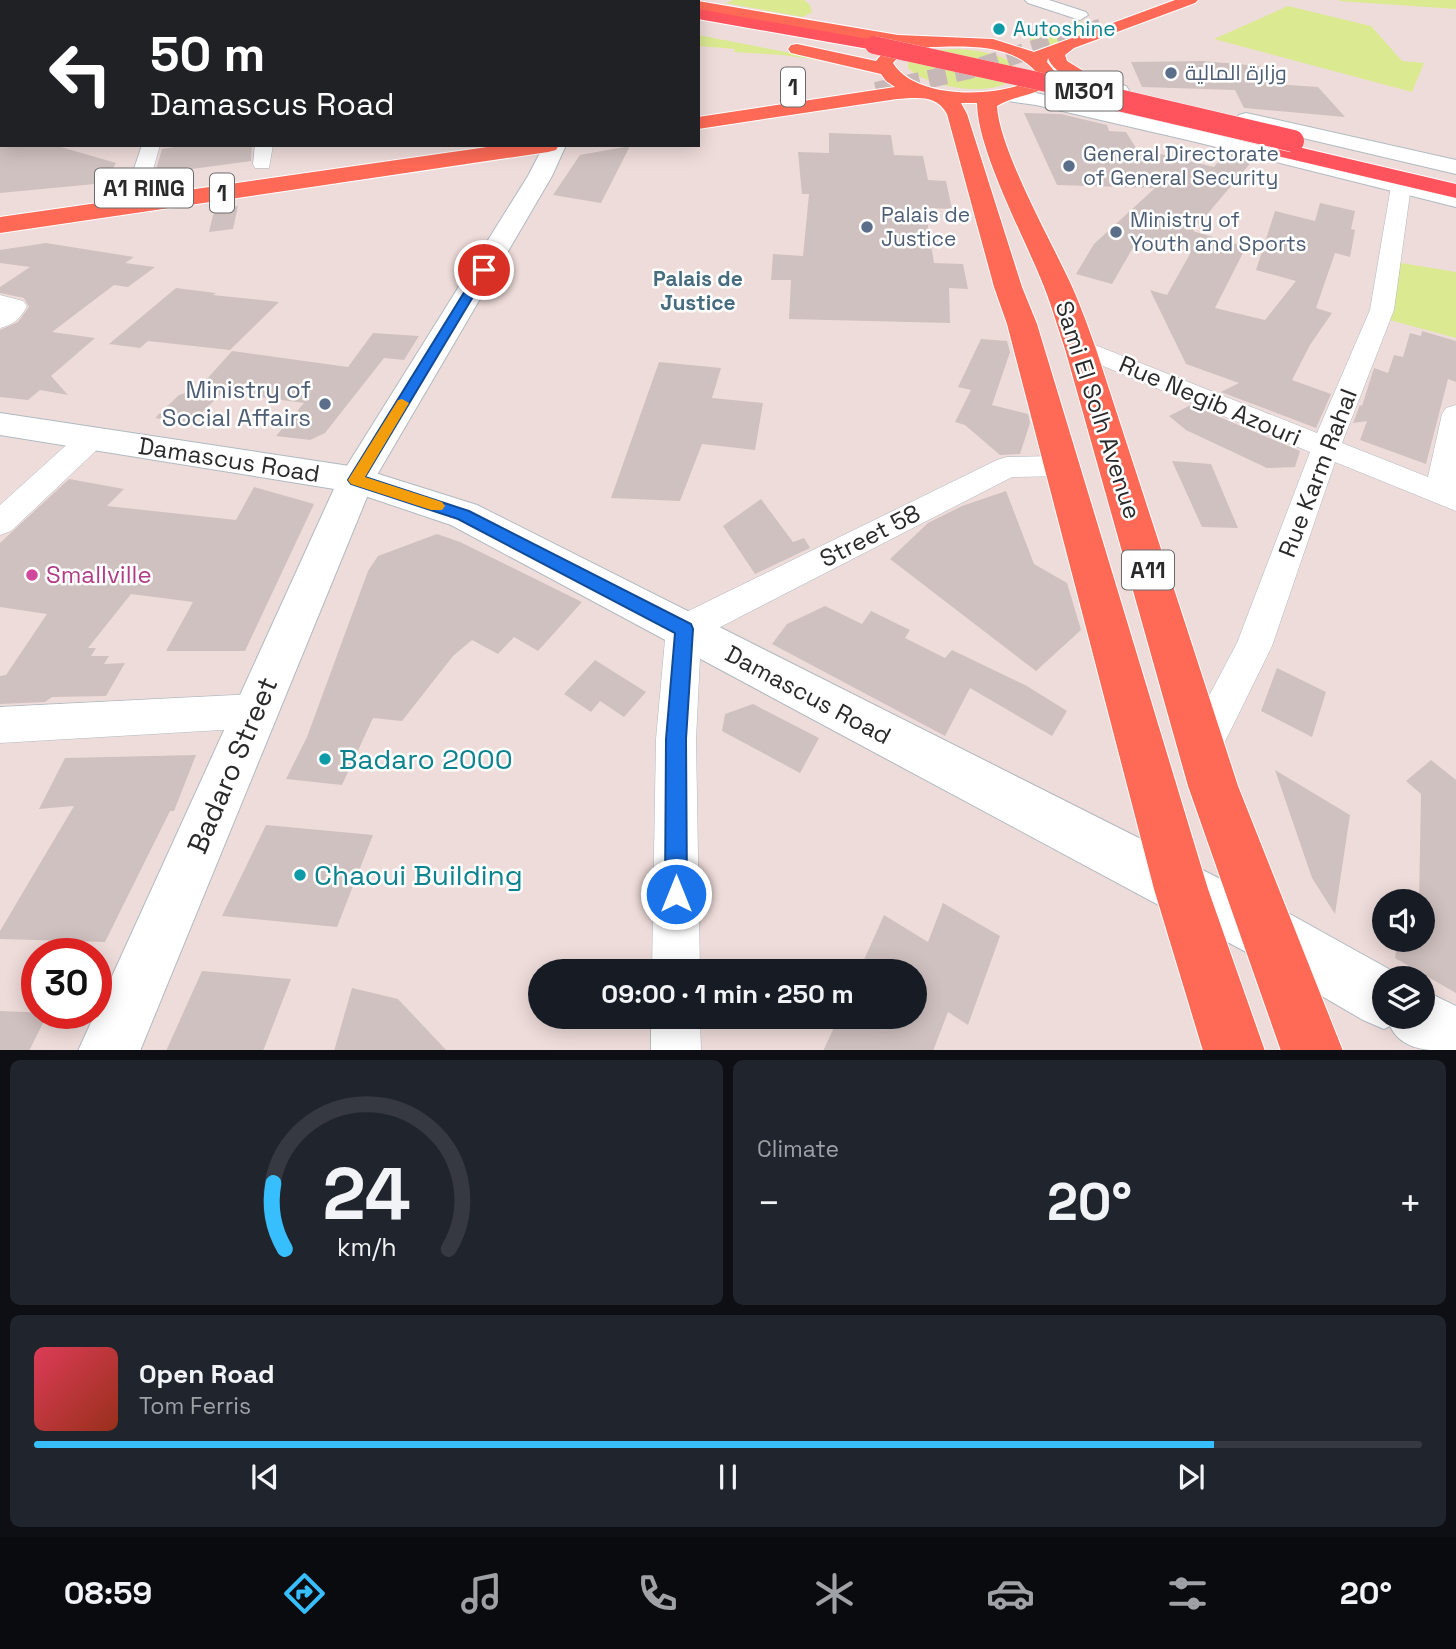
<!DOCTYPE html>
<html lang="en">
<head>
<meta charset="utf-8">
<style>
  body { margin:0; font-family:"Space Grotesk",Cairo,sans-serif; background:#20242c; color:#f1f3f6; height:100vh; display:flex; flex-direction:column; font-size:26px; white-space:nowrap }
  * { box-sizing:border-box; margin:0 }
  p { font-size:23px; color:#9ea1a6 }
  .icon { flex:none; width:38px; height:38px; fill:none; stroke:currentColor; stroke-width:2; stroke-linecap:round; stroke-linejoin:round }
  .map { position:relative; height:1050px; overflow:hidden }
  .panel { display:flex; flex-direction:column; gap:10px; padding:10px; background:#0d0f14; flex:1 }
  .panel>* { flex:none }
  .hud { position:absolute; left:0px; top:0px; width:700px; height:147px; box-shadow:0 4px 18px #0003; background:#202124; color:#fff; overflow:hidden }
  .buttons { position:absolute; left:1372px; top:889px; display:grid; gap:14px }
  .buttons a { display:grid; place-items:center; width:63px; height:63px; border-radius:50%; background:#171b24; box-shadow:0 4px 18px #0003; font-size:35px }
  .speed { position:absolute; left:21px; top:938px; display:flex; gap:14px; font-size:35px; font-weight:700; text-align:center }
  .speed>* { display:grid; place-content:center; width:91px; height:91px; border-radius:50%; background:#171b24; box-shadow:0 4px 18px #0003; line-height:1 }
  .speed .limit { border:10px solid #d22; background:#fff; color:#111 }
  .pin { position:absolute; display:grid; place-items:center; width:60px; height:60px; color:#fff; margin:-30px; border:4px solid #fff; border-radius:50%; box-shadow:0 2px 7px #0007 }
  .me { position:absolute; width:77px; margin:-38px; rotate:0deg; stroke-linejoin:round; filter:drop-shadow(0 0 5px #0008) }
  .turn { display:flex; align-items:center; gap:24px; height:147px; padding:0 35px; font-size:32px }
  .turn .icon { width:91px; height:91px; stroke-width:2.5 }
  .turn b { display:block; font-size:49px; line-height:60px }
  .big { font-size:52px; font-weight:700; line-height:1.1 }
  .panel .widget { flex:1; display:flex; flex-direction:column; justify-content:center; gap:10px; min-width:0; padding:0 24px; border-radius:10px; background:#20242c }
  .panel .dial { align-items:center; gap:0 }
  .dial svg { height:182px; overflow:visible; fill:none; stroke:#363941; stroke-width:7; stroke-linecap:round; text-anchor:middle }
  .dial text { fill:#f1f3f6; stroke:none }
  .song { display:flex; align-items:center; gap:21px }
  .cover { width:84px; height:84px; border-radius:10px; background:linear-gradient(135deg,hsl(350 70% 55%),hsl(10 70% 35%)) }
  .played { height:7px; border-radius:4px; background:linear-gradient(90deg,#36beff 85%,#363941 85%) }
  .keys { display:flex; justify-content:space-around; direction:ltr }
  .heat { display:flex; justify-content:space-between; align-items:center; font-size:38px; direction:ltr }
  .panel .tiles { flex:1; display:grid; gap:10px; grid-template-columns:1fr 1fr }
  .widget:last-child { grid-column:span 2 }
  .trip { position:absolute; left:528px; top:959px; width:399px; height:70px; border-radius:35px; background:#171b24; box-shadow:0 4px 18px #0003; font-weight:700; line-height:70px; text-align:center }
  .menu { display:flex; height:112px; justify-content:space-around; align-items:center; background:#090b0e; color:#9ea1a6 }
  .menu .icon { width:49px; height:49px }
  .menu .active { color:#36beff }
  .menu b { font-size:32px; color:#f1f3f6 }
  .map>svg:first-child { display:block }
</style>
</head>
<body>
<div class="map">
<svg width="1456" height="1051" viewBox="0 0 1456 1051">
  <rect width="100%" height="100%" fill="#eedcda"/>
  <path fill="#dbea91" d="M734,0H804L810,5L812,12L803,17L725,3Z
    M1456,0V9L1339,1L1340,0Z
    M1288,6L1371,26L1402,61L1424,63L1412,92L1214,39Z
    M1076,21L1103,28C1080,36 1052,53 1030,40V36Z
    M698,35L847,64L782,55L734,52L735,49L698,46Z
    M957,49C977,51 1008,52 1019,72C1016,75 1012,81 1007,83C983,96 926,87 908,68V62C921,49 940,50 957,49Z
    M1395,262L1456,272V338L1386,319Z"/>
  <path fill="#cfc1bf" d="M1202,61L1260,66L1274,84L1318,87L1345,117L1244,108L1235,90L1142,87L1131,62Z
    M1024,113L1061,114L1107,125L1109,131L1126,132L1136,148L1214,167L1226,153L1253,160L1193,231L1246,247L1215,308L1265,320L1296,281L1256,270L1275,211L1315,221L1320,203L1355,211L1351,229L1355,230L1350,257L1335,253L1316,308L1332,313L1310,345L1292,380L1331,394L1316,428L1221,392L1239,383L1186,364L1150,290L1167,295L1191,252L1138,239L1112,284L1076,274L1094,244L1155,188L1057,185Z
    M829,133L891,135L894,155L923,156L928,180L946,181L952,209L925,208L934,263L963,264L968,289L949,288L950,323L789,319L791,280H771L773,254L803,256L809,194H802L798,152L829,153Z
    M0,145H54L116,163L105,183L0,193Z
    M189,145H252L251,161L155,174L162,149Z
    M630,146L601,203L553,195L580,155Z
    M238,206L233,229L209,232L213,215L219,208Z
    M46,243L134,257L125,263L155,267L128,287L114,285L52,332L95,338L51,376L68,395L40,390L28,400L0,397V330L18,322L29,307L24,298L0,293V287L30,267L0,263V250Z
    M176,288L216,293L213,295L279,302L230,350L148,341L140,348L109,344Z
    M1422,331L1456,341V382L1448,379L1426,464L1360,440L1367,421L1353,423L1360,405L1362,406L1374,368L1388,373L1394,355L1403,357L1410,333L1421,336Z
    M373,333L419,336L404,360L384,358L325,433L310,440L276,436L304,403L223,392L188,426L184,422L155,418L179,395L198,389L232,351L348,367Z
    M981,339L1007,341L1010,352L992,405L1028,414L1030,423L1020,454L1000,455L965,425L955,422L971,390L958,387Z
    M659,362L721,368L712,398L763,403L755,450L702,444L680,501L611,498Z
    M1191,405L1300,451L1295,467L1267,468L1186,430L1169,416Z
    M1172,461L1211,464L1238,528L1202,527Z
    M69,479L124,489L107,506L236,520L254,487L314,504L245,651H166L193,602L131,594L88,648H96L91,656H109L104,664L125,663L106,696L52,697L45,702L0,704V676L6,675L47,614L0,607V543Z
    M1006,491L1034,564L1067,583L1081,630L1036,671L890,559L928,523L962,506Z
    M761,499L793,542L804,538L810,548L755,574L723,526Z
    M437,534L460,542L582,602L538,651L514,637L498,654L472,640L453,656L402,721L373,718L342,785L286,779L307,737L368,571L378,556Z
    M825,606L862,624L871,611L910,630L905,638L945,658L952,650L1027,686L1067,711L1052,736L970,688L945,736L772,644L787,624Z
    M595,660L646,692L624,717L600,701L591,712L564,694Z
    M1277,668L1326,692L1312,737L1261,711Z
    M753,704L819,738L800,773L722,731L725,714Z
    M196,755L174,811H170L105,942L0,939V931L74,806L39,809L65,758Z
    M1431,760L1456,780V993L1395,958L1398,940H1423V901H1419L1421,794L1406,781Z
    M1275,770L1350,815L1335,914L1312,878Z
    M266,825L373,835L337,927L222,916Z
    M943,903L1000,936L968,1025L948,1012L933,1051H823L839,1017H915V971H859L884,915L928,942Z
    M202,971L291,979L263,1051H166Z
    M352,988L398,999L447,1051H334Z
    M0,1011L48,1013L29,1051H0Z"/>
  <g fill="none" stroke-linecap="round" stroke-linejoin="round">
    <path stroke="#c7b8b7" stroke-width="18" stroke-dasharray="18 9" stroke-linecap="butt" d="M876,91L969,70L1106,26"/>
    <defs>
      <path id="minor" d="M59,0H73L58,2Z
        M0,35H2L0,44Z
        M0,84H2V94H0Z
        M142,145H160L150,181L140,187L130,181Z
        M255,145H273L269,168H255L253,164Z
        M1401,180L1411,186L1394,310L1342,443L1428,477L1442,414L1446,408L1456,405V511L1335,462L1272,646L1215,762L1201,767L1187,762L1181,749L1237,643L1310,452L1072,353L1068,348L1072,343L1081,340L1090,343L1317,433L1370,310L1391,186Z
        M0,295L23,301L27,306C21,318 13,325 0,328Z
        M93,428L103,430L107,437L103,444L11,531L0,535V505L83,430Z
        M1062,456L1072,459L1077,466L1072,473L1062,476L1012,477L701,637L696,739L700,971H652L656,739L666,629L672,619L997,460L1007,457Z
        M255,694L268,699L274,711L268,723L255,728L0,743V707Z
        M651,1017H700L701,1051H651Z"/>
      <path id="tertiary" d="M370,0H386L368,2Z
        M1025,0H1049L1086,12L1088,15L1080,20L1028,3Z
        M0,4H2V14H0Z
        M1046,66L1126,86L1129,90L1119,96L1039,76L1037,72Z
        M1008,90L1036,93L1197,130L1456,193V207L1196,142L1036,105L1001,100L998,96L1001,92Z
        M1246,113L1456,160V174L1239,123L1236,119L1239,115Z
        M0,126H2L0,139Z
        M544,145H566L552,176L374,480L140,1051H78L338,480L528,176Z"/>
      <path id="secondary" d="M0,413L356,467L477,505L1288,913L1405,978H1384V1017H1423V990L1456,1006V1051C1430,1051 1402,1051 1390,1026L1384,1029L1363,1020L1248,953L451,525L353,492L0,435Z"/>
      <path id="trunk" d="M632,0H648L630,2Z
        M1175,0H1198L1195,3L1074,48L1065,55L1067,61L1085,72L1115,84L1118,88L1115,92C1098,96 1053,75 1048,58L1047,62L1055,72L1053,84C1035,95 1014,96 997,106C999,147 1047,234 1066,274C1078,298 1087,324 1096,349L1238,786L1343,1051H1281L1188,786L1065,349C1057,325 1050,300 1040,277C1022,233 977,148 977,103H961L967,114L1022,287L1037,324L1208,889L1265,1051H1203L1154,889L1007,324L994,287L947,114C936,94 917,98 897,99L698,129V117L895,87L886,81L881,74L791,53L788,49L791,45L797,44L876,61L887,48L898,45L698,11V2H696L698,1L898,35L993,39L1034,52ZM930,47C964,46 1013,43 1037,73V78C1002,98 916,101 893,63L899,56Z
        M501,145H559L556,150L548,152L0,233V217Z"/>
      <path id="motorway" d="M644,0H660L662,2H645Z
        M698,9L874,40L883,45L874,50L698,19Z
        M1281,143L1456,184V198L1273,155L1270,150L1273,145Z"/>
    </defs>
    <use href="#minor" stroke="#afbac0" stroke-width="1"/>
    <use href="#tertiary" stroke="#afbac0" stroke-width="2"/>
    <use href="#secondary" stroke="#afbac0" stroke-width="2"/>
    <use href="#trunk" stroke="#fff" stroke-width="2"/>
    <use href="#motorway" stroke="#fff" stroke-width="2"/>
    <use href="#minor" fill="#fff" fill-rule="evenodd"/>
    <use href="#tertiary" fill="#fff" fill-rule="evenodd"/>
    <use href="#secondary" fill="#fff" fill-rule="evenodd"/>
    <use href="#trunk" fill="#fe6a56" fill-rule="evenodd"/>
    <use href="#motorway" fill="#ff545e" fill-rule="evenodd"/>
    <defs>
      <path id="motorway-bridge-far1" d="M874,45L1088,92"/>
      <path id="motorway-bridge" d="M1080,91L1293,141"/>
    </defs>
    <use href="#motorway-bridge-far1" stroke="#fff" stroke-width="18" stroke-linecap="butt"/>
    <use href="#motorway-bridge" stroke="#fff" stroke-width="23" stroke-linecap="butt"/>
    <use href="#motorway-bridge-far1" stroke="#ff545e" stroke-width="18"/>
    <use href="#motorway-bridge" stroke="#ff545e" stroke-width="22"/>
  </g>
  <path fill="#1a73e8" stroke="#114b97" stroke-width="2" d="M484,266L489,270L365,477L469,511L691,624L693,629L686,739L687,894L684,902L676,905L668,902L665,894L666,739L675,633L458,519L351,484L348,480L478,270Z"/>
  <path fill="#f59e0b" d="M402,399L409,403L365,477L442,502L445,506L442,510H431L351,484L348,480L398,400Z"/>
  <g fill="#0f9aa8" stroke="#fff" stroke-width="2.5">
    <circle cx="999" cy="29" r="7"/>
    <circle cx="325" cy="759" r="7"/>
    <circle cx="300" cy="875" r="7"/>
  </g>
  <g fill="#5c6f8a" stroke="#fff" stroke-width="2.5">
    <circle cx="1171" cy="73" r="7"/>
    <circle cx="1069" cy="166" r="7"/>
    <circle cx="867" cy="227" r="7"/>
    <circle cx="1116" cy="232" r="7"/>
    <circle cx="325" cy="404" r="7"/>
  </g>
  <circle fill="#d1479c" stroke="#fff" stroke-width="2.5" cx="32" cy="575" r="7"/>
  <g text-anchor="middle" stroke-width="5" stroke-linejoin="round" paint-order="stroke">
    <g font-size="21" fill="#0d838f" stroke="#fff" text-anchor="start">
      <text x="1013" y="36">Autoshine</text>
    </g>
    <g font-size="21" fill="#4e5e75" stroke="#fff" text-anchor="start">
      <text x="1185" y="80">وزارة المالية</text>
      <text x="1083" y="161">General Directorate<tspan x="1083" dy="24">of General Security</tspan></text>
      <text x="881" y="222">Palais de<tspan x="881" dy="24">Justice</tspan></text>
      <text x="1130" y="227">Ministry of<tspan x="1130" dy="24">Youth and Sports</tspan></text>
    </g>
    <g font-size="21" font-weight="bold" fill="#466c7f" stroke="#fff">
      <text x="698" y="286">Palais de<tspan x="698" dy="24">Justice</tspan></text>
    </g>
    <g fill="#fff" stroke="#6a6a6a" stroke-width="2">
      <rect x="781" y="67.5" width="24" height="39" rx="5"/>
      <rect x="1045.5" y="71.5" width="77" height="39" rx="5"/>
      <rect x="95" y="168.5" width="98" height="39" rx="5"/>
      <rect x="210" y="173.5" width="24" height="39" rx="5"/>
      <rect x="1122" y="550.5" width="52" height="39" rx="5"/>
    </g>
    <g font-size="23" font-weight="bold" fill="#2a2a2a">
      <text x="793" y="95">1</text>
      <text x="1084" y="99">M301</text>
      <text x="144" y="196">A1 RING</text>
      <text x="222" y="201">1</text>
      <text x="1148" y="578">A11</text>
    </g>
    <g font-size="24" fill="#4e5e75" stroke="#fff" text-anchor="end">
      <text x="311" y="398">Ministry of<tspan x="311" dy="28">Social Affairs</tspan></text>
    </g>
    <g font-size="24" fill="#2a2a2a" stroke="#fff">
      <text transform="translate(1210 401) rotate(23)" y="8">Rue Negib Azouri</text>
      <text transform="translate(1098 410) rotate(72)" y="8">Sami El Solh Avenue</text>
      <text transform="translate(229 460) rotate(9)" y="8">Damascus Road</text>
      <text transform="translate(1318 473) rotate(-69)" y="8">Rue Karm Rahal</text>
      <text transform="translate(870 536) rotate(-27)" y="8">Street 58</text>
      <text transform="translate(808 695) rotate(28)" y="8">Damascus Road</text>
    </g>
    <g font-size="24" fill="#b23c85" stroke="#fff" text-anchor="start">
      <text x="46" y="583">Smallville</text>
    </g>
    <g font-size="28" fill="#0d838f" stroke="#fff" text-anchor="start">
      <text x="339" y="769">Badaro 2000</text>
      <text x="314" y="885">Chaoui Building</text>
    </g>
    <g font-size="28" fill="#2a2a2a" stroke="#fff">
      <text transform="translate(232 765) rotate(-67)" y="10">Badaro Street</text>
    </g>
  </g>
</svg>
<div class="buttons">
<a><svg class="icon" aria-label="sound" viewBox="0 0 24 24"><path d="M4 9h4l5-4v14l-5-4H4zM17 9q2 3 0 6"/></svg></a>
<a><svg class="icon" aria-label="layers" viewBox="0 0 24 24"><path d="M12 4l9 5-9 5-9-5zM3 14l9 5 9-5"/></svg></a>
</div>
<div class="speed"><div class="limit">30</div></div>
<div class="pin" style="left:484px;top:270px;background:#d93025"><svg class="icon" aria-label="arrive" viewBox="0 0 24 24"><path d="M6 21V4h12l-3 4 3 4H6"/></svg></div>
<svg class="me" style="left:676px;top:894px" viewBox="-20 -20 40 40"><circle r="17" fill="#1a73e8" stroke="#fff" stroke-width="3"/><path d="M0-11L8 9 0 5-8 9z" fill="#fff"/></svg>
<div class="trip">09:00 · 1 min · 250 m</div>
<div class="hud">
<div class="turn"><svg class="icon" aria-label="left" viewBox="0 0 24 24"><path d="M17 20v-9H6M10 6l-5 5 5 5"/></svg><div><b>50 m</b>Damascus Road</div></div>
</div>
</div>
<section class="panel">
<div class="tiles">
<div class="widget dial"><svg viewBox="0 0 100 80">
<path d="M14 69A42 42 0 1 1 86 69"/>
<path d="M14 69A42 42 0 0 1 9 40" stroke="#36beff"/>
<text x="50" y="56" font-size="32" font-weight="700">24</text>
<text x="50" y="72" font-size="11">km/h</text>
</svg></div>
<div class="widget"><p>Climate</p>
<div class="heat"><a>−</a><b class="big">20°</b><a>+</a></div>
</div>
<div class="widget">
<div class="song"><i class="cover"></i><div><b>Open Road</b><p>Tom Ferris</p></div></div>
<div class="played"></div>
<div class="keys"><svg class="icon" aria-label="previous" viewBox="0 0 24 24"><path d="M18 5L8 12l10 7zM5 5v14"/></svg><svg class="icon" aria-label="pause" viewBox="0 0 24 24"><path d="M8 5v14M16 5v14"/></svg><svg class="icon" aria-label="next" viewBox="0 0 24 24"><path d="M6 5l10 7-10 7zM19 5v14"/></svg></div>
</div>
</div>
</section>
<nav class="menu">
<b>08:59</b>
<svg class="icon active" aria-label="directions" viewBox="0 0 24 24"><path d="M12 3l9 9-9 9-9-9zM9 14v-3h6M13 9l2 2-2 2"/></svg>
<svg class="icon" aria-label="music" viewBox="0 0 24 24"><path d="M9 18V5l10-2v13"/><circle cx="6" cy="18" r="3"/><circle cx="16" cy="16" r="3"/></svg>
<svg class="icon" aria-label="phone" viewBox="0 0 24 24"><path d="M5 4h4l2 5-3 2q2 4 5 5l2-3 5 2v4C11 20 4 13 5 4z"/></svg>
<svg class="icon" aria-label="climate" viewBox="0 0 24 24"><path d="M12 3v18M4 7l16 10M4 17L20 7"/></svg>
<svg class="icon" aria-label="car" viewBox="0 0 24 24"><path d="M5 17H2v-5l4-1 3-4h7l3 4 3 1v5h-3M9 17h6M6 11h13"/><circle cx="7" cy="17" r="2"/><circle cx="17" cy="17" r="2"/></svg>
<svg class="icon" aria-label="filters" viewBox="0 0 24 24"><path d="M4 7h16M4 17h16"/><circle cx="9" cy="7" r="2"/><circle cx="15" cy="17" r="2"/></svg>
<b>20°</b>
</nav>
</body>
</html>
